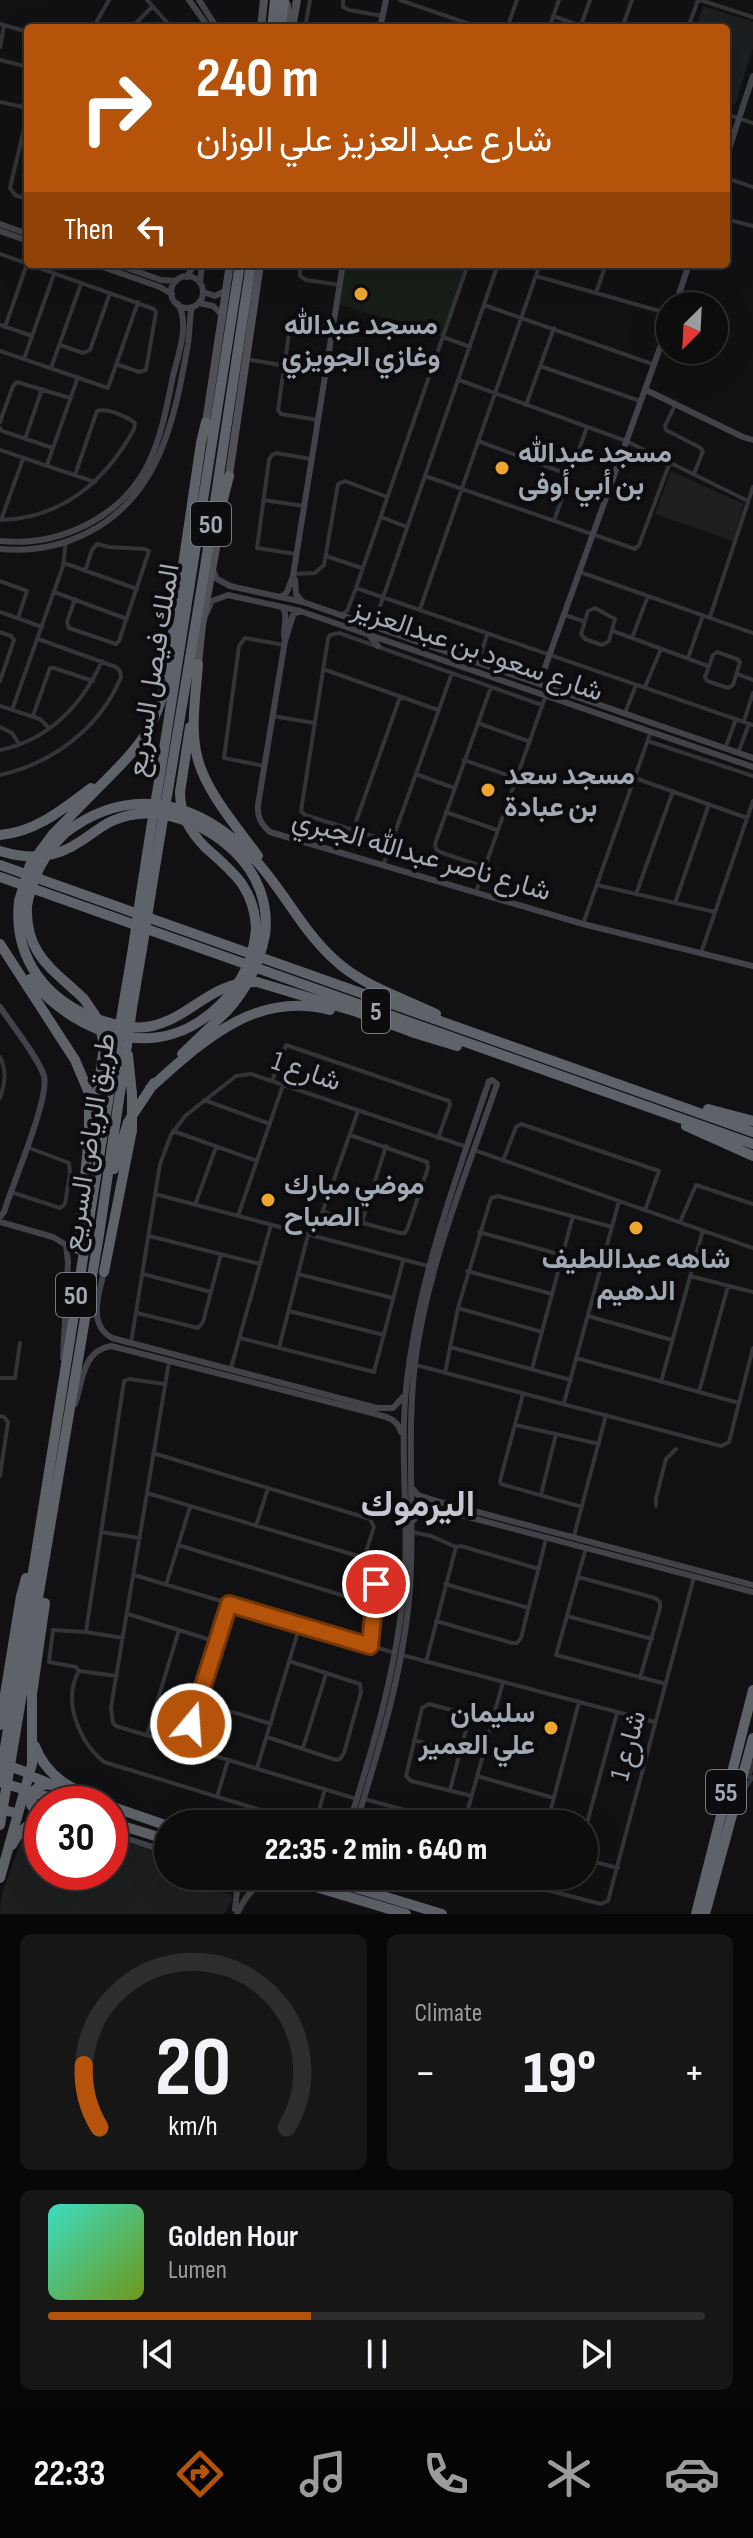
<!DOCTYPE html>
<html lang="en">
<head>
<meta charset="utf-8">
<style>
  body { margin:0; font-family:"Sofia Sans Condensed",Vazirmatn,sans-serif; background:#161617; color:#f1f3f6; height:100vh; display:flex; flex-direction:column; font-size:30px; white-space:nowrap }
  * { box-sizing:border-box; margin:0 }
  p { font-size:26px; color:#9a9c9e }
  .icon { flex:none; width:44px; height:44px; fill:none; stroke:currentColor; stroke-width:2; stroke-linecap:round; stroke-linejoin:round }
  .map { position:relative; height:1914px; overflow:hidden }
  .sheet { display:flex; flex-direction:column; gap:20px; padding:20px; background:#070708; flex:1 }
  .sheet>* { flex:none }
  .guide { position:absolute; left:24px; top:24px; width:706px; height:244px; border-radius:8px; box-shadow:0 8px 32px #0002,0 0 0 2px #2d2d2e; background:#b45309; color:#fff; overflow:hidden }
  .needle { width:52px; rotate:204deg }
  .buttons { position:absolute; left:656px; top:292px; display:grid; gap:16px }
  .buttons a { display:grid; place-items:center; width:72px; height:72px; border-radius:50%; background:#0d0d0e; box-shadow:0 8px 32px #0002,0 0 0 2px #2d2d2e; font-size:40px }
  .speed { position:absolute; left:24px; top:1786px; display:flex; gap:16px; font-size:40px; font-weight:700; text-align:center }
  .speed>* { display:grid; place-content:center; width:104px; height:104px; border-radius:50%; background:#0d0d0e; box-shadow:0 8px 32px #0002,0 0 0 2px #2d2d2e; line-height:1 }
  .speed .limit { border:12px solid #d22; background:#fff; color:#111 }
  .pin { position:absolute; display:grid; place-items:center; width:68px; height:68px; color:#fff; margin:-34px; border:4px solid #fff; border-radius:50%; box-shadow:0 2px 8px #0007 }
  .me { position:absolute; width:88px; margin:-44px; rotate:18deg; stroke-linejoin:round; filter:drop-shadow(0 0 6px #0008) }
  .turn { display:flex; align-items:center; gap:28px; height:168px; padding:0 40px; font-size:36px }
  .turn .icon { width:104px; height:104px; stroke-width:2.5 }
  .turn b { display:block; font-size:56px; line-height:68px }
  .then { display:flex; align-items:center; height:76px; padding:0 40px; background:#0003; gap:16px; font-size:30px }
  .big { font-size:60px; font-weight:800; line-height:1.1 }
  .sheet .widget { flex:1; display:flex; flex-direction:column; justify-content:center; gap:12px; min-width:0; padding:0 28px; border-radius:12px; background:#161617 }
  .sheet .dial { align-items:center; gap:0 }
  .dial svg { height:208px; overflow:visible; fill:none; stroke:#2d2d2e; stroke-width:7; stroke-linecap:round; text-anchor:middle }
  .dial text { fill:#f1f3f6; stroke:none }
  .song { display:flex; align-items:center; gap:24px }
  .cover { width:96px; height:96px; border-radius:12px; background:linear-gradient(135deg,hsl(170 70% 55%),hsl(80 70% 35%)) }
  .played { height:8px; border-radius:4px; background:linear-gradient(90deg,#b45309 40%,#2d2d2e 40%) }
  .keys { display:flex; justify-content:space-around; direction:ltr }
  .heat { display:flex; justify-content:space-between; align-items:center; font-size:44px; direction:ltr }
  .sheet .tiles { flex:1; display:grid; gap:20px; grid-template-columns:1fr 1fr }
  .widget:last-child { grid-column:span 2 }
  .trip { position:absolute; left:154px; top:1810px; width:444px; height:80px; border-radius:40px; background:#0d0d0e; box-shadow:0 8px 32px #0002,0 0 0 2px #2d2d2e; font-weight:800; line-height:80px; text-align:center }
  .tabs { display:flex; height:128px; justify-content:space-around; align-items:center; background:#050506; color:#9a9c9e }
  .tabs .icon { width:56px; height:56px }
  .tabs .current { color:#b45309 }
  .tabs b { font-size:36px; color:#f1f3f6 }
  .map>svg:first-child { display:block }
</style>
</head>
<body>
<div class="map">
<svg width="753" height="1914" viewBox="0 0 753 1914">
  <rect width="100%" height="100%" fill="#111113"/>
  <path fill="#1d1e20" d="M703,6L753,22V48L735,105L726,103V28H696Z
    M671,471L744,504L733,541L655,514Z
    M42,1823V1872H110V1837L168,1855V1876H224L225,1880L222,1892L232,1895V1900L224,1914H0L2,1893L25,1831Z"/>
  <path fill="#181d18" d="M343,264H468L443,337L338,304Z"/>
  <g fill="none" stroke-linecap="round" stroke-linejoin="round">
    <path stroke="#333438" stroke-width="4" d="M147,0L172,28
      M343,0V7L349,10L383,16
      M400,0L481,28
      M700,0L753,17
      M553,16L581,26
      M0,24L28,32
      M93,28L109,0
      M131,28L153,6
      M305,28L310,0
      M507,28L517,0
      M549,28L559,0
      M580,28L590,0
      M622,28L632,0
      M688,28L698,0
      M0,47L4,26
      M0,60L28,67
      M0,102L28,108
      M28,112L10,188L15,195L28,199
      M726,114L753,123
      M726,178L753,187
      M726,219L753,226
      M0,254L154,309L156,312L146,370L139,372L116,364
      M300,264V276L306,280L340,285
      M536,276L670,314
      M596,293L606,264
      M484,305L655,365
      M0,325L32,336
      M5,327L27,264
      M443,337L470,347
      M60,345L83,353L90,350L110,293
      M0,351L108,388L138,302
      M24,359L54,274
      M252,360L326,373
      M540,366L640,401
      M51,368L81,284
      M459,380L626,441L748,501
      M526,405L554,328
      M675,405L665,426L666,430L699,447L703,451L694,474
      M318,420L281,414L278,410L290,326L297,319L334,324
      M0,422L13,386L17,382L70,398
      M0,428L2,431L53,448
      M25,439L42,389
      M478,441L570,475
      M0,450L95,482
      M47,465L78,377
      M425,476L635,549L639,545L670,462
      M263,500L304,506
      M381,517L407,527
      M0,520C61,519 106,481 134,429L135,423C126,416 107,408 97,411L75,475
      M1,520L23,459
      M554,521L587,427
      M296,554L257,548L269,460L272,455L276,453L311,459
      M326,556L362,568
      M64,563L137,589
      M580,572L753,633
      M293,574L315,573L324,565L338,484L345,481L387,497
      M0,581L27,591L18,618
      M356,588L753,725
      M54,592L127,619
      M75,599L67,622L69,628L116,644L119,641L149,551L145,549L109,547L97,544L92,550L85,571
      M595,608L615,619L609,641L602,645L585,639L581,634L588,611Z
      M420,609L540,264
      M0,612L42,627
      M342,614L347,611L356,588L468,264
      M565,615L583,621
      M710,617L753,487
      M379,627L376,618L498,264
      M613,631L708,666
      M0,632L11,636L14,640L0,681
      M632,638L648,596
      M717,652L737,659L740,662L733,685L728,688L707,681L705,677L713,655Z
      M688,658L703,615
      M478,663L487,635
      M323,669L438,710
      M737,674L753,680
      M645,687L661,649
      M0,706L40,719L49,728
      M12,710L63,566L66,541
      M625,713L636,685
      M33,716L50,668H54L93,681
      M273,716L314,723
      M744,721L753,693
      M478,723L528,741
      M0,727L12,733L19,744
      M648,741L753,776
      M725,749L736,719
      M0,750C49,740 82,705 102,661
      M738,753L749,724
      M464,760L515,778
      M264,766L224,758L239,646L245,638L284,645
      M416,774L454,788
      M0,775C53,763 100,728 121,677L120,671L116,667L38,639
      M635,778L747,818
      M446,812L497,830
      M353,830L400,697
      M392,842L305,815L301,811L328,639L330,635L339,633L542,705
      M383,866L452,673
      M484,867L440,852L436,849L435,844L491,687
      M597,885L715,912
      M476,892L546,695
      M636,894L673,791
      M675,903L709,804
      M583,924L651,731
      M701,953L753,801
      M0,1057C7,1071 5,1084 0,1098
      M272,1081L286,1045L449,1101L450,1105L438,1138
      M204,1100L270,1124
      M173,1131L257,1161
      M474,1150L753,1248
      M503,1161L516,1127L521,1124L659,1171L645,1210
      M11,1192L60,1208L65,1204L70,1173L69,1163L27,1147
      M155,1194L428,1266
      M195,1205L216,1147
      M323,1212L400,1233H405L408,1227L428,1168L427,1162L350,1135
      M238,1216L283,1085
      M362,1222L386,1146
      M680,1222L696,1185L753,1204
      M479,1232L562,1255
      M149,1236L260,1264
      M314,1236L358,1111
      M467,1271L552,1294
      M143,1274L211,1292
      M298,1274L308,1235
      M690,1276L753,1292
      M458,1308L542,1332
      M289,1311L384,1335
      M137,1313L198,1328L203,1322L221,1254
      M588,1316L672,1340
      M240,1338L374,1372L403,1261
      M131,1343L160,1164L171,1135L185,1116L236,1076L251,1074L467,1147
      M450,1347L571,1380
      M279,1348L298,1274L393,1298
      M576,1358L739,1403
      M169,1362L111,1707L113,1723L116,1726L357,1799
      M416,1365L721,1446L729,1442L753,1348
      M231,1368L271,1225
      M532,1369L573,1216
      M445,1373L458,1308L491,1198L498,1196L612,1227
      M0,1378H15L20,1343
      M661,1382L703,1230
      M699,1392L728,1286
      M523,1394L500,1481L501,1484L582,1507
      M564,1403L619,1201
      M0,1416L4,1417L8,1422L0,1476
      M515,1425L556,1434L541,1495
      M556,1434L599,1444
      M153,1453L370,1519L374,1527L364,1558
      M147,1493L405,1570
      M656,1506V1498L666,1459L676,1449
      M256,1526L268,1488
      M101,1532L140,1538
      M412,1532L431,1536L456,1547
      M574,1536L606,1415
      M178,1545L374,1605
      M586,1548L556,1655L666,1684
      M134,1575L395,1653
      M578,1577L655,1598L660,1602V1608L640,1678
      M445,1584L529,1608
      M166,1585L190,1507
      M128,1614L217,1642
      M567,1616L652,1639
      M436,1621L512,1643H517L521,1638L546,1539
      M86,1632L53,1630L49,1662L76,1667L79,1671L117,1676
      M123,1638L86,1632L124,1381L129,1379L164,1384
      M370,1646L379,1562
      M402,1655L655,1722
      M426,1662L456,1547L461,1546L539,1569
      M79,1671C62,1700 79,1742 104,1762L306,1824
      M198,1701L271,1724
      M147,1735L179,1630
      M267,1737L336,1760L340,1759L344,1753L361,1692L360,1684L289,1661
      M414,1740L460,1753
      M184,1746L229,1604
      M303,1748L326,1674
      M257,1768L300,1625
      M477,1776L554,1798
      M749,1778L753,1762
      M450,1790L470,1715
      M742,1793L753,1777
      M472,1796L411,1781L406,1776L422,1708L429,1704L492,1721
      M217,1797L228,1760
      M364,1799L456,1824
      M315,1824L325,1789
      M383,1824L388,1806
      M464,1824L503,1682
      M547,1824L579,1702
      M584,1834L617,1713
      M584,1859L618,1868
      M493,1876L601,1904L608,1901L694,1577"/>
    <path stroke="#414348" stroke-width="6" d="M189,0L209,28
      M199,0L217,28
      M380,28L386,0
      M726,158L753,76
      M0,224L28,234
      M0,231L28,241
      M94,264L160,287L172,294
      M116,264L161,280L176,281
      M171 292a16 16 0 1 1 32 0a16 16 0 1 1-32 0Z
      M187,277L194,264
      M200,283L202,264
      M203,292L215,296L225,291
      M199,303L213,306L222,315
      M675,306L689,264
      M646,390L743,437L753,440
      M0,541C59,547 121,518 148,464C162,436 167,405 173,376C178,355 190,324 178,304
      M0,549C31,552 62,546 89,532C161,495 175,416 188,344C190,331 189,319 192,307
      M213,570L217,579L230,586L303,602L753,758
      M293,576L295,580L296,594L302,601
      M282,596L287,592L293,576L343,264
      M282,607C290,617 281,630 285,641
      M300,611L293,615L285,641L258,805C257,817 261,824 270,832L583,924L753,966
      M206,614L212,601L228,595L300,611L753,767
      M369,635L378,646
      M539,684L670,320
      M0,1007C12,1025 38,1057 44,1076C50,1098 12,1185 4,1212L0,1217
      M0,1222L53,1237L66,1245L68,1262L63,1358
      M104,1272C99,1294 87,1324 112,1338L377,1408H393L403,1397
      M75,1404C83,1381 82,1351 111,1346L376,1414C387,1417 397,1419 401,1432
      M412,1488L418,1495L440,1502L753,1585
      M414,1520L420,1508H434L753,1592
      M349,1824C375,1741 400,1658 405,1571C408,1510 400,1450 406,1389C417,1282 455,1182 489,1081L492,1080L497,1084C466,1175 427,1267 415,1363C406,1438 415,1513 410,1588C404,1669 380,1746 356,1824
      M110,1833L168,1852
      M228,1876L237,1891L235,1909
      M347,1876L365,1886
      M237,1914C247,1892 259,1878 285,1881"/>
    <path stroke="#4f5157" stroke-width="8" d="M261,28L264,0
      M287,28V5
      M292,28L297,0
      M206,422L230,264
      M228,482L260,264
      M198,664L202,625L222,515"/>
    <path stroke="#5f6269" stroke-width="10" d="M272,28L275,0
      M281,28L284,0
      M218,519L229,476
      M198,664C196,693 190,727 197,756C205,791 237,827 258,856
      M159,781L240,264
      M169,784L205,567L251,264
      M180,792L190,727
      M65,833C133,781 204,803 258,863C288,897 307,939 343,967C370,988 405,999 436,1014
      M53,834C69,818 85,801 101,785C135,751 157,729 166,680L201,443L206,422
      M0,835C36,832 63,809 91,788
      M206,848C234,873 254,888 256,928
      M0,851C30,860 55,859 81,841C91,835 101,826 112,821C154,802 204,822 235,852C258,875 269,904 265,935
      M0,865L753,1132
      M0,877L753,1144
      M151,892L161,831
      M141,893L151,829
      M19,901C13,957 45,1000 97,1019C115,1025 133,1030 152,1026C192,1017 211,981 257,982L357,1012L415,1033
      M27,906C25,955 53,969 84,999
      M0,944L75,1060L89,1093V1136L78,1249
      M30,979C79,1037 160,1065 221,1004
      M123,1007L133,948
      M132,1008L142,949
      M411,1032L457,1046
      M182,1054L227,1011
      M128,1055L132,1094
      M150,1088C202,1042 255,990 330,1010
      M708,1109L753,1121
      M94,1119L104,1046
      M686,1126L753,1156
      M114,1169L128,1122L154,1083
      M104,1272L132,1130
      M0,1725L21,1596L26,1578
      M35,1746C47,1779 75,1790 105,1804
      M27,1774L64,1790
      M0,1779L116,1051
      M58,1800L72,1804
      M110,1806L168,1826
      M38,1815L31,1805C33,1792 36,1782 51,1785
      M110,1822L168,1840
      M0,1825L99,1235L127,1045
      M12,1845C19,1832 27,1823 42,1819
      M279,1876L406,1914
      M317,1876L442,1914
      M0,1878L32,1764V1694L45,1603
      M696,1914L753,1690
      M705,1914L753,1738"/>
    <path stroke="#5f6269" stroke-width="10" d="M180,792C180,815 190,832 206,848
      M151,829L159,781
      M161,831L169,784
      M19,901L30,865L53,834
      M27,906C32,877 44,854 65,833
      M133,948L141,893
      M142,949L151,892
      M84,999L99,1021L104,1046
      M221,1004C242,983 254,959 256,928
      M227,1011C247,989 259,965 265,935
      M127,1045L132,1008
      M116,1051L123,1007
      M132,1094V1130
      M0,1763L23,1771
      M0,1782L58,1800
      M0,1809L12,1812"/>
  </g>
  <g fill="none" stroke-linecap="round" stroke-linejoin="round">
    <defs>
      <path id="route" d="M191,1724L229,1604L370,1646L376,1584"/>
    </defs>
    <use href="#route" stroke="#753606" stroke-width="20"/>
    <use href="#route" stroke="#b45309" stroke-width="14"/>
  </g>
  <g fill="#eda72f" stroke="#0c0c0e" stroke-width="3">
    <circle cx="361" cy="294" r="8"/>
    <circle cx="502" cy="468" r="8"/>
    <circle cx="488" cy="790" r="8"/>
    <circle cx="268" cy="1200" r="8"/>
    <circle cx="636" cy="1228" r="8"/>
    <circle cx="551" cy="1728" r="8"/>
  </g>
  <g text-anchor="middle" stroke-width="8" stroke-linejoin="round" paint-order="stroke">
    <g fill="#0c0c0e" stroke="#767a82" stroke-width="2">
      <rect x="191" y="502" width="40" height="44" rx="6"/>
      <rect x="362" y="989" width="28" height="44" rx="6"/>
      <rect x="56" y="1273" width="40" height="44" rx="6"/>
      <rect x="706" y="1770" width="40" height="44" rx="6"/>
    </g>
    <g font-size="26" font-weight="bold" fill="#a3a9b3">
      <text x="211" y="533">50</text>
      <text x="376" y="1020">5</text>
      <text x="76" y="1304">50</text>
      <text x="726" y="1801">55</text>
    </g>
    <g font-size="28" font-weight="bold" fill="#a3a9b3" stroke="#0c0c0e" text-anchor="start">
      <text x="361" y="334" text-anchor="middle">مسجد عبدالله<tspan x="361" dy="32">وغازي الجويزي</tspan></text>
      <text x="518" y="462">مسجد عبدالله<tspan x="518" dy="32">بن أبي أوفى</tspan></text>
      <text x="504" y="784">مسجد سعد<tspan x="504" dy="32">بن عبادة</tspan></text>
      <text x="284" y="1194">موضي مبارك<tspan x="284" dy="32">الصباح</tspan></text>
      <text x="636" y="1268" text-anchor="middle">شاهه عبداللطيف<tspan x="636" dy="32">الدهيم</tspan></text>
      <text x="535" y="1722" text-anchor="end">سليمان<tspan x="535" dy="32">علي العمير</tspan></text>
    </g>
    <g font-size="28" fill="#a3a9b3" stroke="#0c0c0e">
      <text transform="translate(478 649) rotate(19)" y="10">شارع سعود بن عبدالعزيز</text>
      <text transform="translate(152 670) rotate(-81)" y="10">الملك فيصل السريع</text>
      <text transform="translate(422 854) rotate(16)" y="10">شارع ناصر عبدالله الجبري</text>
      <text transform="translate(307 1070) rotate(19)" y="10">شارع 1</text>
      <text transform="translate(88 1142) rotate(-81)" y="10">طريق الرياض السريع</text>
      <text transform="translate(627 1745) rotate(-75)" y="10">شارع 1</text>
    </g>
    <g font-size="36" font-weight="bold" fill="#c4c7cf" stroke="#0c0c0e">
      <text x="418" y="1516">اليرموك</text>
    </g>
  </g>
</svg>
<div class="buttons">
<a><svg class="needle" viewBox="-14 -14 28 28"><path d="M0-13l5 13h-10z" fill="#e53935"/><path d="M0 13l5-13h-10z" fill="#9a9c9e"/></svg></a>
</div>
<div class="speed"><div class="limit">30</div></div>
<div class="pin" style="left:376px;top:1584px;background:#d93025"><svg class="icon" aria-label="arrive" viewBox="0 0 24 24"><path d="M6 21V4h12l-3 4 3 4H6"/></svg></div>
<svg class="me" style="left:191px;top:1724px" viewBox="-20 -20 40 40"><circle r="17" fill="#b45309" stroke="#fff" stroke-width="3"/><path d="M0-11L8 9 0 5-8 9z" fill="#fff"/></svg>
<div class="trip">22:35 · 2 min · 640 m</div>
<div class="guide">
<div class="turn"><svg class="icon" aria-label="right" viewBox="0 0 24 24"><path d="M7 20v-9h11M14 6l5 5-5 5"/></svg><div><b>240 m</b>شارع عبد العزيز علي الوزان</div></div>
<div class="then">Then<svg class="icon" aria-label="left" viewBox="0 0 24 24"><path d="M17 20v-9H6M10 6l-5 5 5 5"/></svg></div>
</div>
</div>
<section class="sheet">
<div class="tiles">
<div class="widget dial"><svg viewBox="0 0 100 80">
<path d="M14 69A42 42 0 1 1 86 69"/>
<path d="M14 69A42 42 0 0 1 8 45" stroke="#b45309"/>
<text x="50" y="56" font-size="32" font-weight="700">20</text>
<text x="50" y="72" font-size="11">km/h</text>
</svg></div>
<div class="widget"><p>Climate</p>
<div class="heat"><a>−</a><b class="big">19°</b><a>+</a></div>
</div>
<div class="widget">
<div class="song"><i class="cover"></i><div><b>Golden Hour</b><p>Lumen</p></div></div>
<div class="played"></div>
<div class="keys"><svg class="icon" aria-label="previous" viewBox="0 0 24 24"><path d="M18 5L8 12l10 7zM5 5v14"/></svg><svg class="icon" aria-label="pause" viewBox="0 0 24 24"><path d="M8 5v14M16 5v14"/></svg><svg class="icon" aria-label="next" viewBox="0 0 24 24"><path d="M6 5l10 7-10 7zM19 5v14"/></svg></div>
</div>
</div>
</section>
<nav class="tabs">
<b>22:33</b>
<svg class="icon current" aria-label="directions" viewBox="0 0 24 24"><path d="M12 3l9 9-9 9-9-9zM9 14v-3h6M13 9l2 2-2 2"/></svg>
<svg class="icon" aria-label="music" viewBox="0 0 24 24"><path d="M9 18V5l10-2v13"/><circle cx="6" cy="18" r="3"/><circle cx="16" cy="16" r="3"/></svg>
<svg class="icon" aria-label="phone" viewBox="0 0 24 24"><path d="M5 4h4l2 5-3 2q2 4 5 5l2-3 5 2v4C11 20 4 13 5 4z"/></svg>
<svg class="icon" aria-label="climate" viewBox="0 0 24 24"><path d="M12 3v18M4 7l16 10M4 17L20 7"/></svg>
<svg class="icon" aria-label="car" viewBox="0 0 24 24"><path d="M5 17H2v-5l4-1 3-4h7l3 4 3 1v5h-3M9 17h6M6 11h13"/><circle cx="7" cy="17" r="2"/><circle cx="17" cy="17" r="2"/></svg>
</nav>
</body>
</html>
